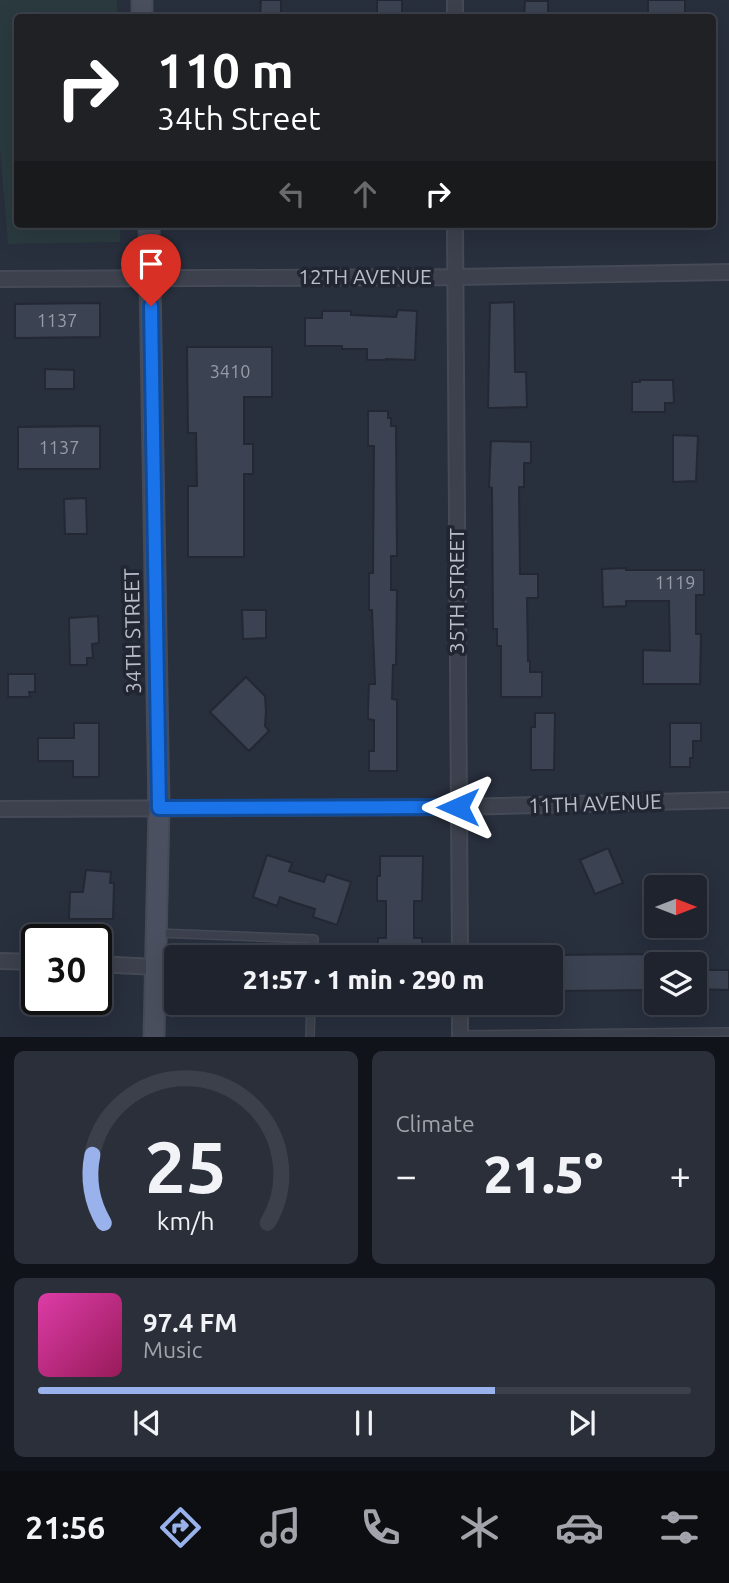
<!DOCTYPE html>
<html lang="en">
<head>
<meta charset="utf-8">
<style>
  body { margin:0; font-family:Ubuntu,sans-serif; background:#2b2f3a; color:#f1f3f6; height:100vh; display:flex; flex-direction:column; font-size:26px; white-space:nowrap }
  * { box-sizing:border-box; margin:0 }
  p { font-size:23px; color:#a1a4aa }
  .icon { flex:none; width:38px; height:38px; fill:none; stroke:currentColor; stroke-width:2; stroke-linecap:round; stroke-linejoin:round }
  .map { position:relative; height:1037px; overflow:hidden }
  .drawer { display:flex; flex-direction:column; gap:14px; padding:14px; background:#101319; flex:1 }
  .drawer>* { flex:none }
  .top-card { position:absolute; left:14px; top:14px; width:702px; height:214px; border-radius:7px; box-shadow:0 7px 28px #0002,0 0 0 2px #3c404a; background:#202124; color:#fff; overflow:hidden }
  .needle { width:46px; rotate:90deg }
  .buttons { position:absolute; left:644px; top:875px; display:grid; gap:14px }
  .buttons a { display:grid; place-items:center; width:63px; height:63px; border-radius:7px; background:#1e232e; box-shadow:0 7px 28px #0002,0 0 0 2px #3c404a; font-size:35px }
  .speed { position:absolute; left:21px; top:924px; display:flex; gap:14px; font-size:35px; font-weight:700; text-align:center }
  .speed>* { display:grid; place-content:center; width:91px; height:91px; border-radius:50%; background:#1e232e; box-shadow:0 7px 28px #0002,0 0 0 2px #3c404a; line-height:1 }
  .speed .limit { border:4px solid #111; border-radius:10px; background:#fff; color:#111 }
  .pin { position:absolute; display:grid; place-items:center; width:60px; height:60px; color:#fff; margin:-72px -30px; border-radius:50% 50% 50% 0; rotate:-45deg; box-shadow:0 0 7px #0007 }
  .pin .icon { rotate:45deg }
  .me { position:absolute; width:77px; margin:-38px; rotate:270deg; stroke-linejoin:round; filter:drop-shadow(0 0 5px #0008) }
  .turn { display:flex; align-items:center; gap:24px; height:147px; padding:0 28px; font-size:32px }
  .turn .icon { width:91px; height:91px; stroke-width:2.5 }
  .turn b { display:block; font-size:49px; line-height:60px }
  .lanes { display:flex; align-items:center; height:66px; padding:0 28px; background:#0003; justify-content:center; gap:35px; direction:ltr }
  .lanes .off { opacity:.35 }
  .big { font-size:52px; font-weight:800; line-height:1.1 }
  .drawer .tile { flex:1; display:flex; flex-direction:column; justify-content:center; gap:10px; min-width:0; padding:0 24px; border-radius:10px; background:#2b2f3a }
  .drawer .dial { align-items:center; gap:0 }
  .dial svg { height:182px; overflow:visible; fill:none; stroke:#3c404a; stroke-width:7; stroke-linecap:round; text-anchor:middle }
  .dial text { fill:#f1f3f6; stroke:none }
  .song { display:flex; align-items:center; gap:21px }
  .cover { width:84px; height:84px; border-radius:10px; background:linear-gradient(135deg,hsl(320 70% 55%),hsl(330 70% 35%)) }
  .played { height:7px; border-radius:4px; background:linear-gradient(90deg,#99b2eb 70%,#3c404a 70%) }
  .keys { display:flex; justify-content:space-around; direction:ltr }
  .heat { display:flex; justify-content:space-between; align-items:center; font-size:38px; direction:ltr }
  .drawer .tiles { flex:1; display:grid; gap:14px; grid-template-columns:1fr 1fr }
  .tile:last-child { grid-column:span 2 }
  .trip { position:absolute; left:164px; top:945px; width:399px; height:70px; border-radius:7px; background:#1e232e; box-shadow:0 7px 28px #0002,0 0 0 2px #3c404a; font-weight:800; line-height:70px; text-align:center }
  .tabs { display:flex; height:112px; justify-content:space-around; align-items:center; background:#0c0e12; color:#a1a4aa }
  .tabs .icon { width:49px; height:49px }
  .tabs .selected { color:#99b2eb }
  .tabs b { font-size:32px; color:#f1f3f6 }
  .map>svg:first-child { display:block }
</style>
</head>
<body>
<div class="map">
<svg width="729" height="1037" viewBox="0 0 729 1037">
  <rect width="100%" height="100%" fill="#282f3d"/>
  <path fill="#2a3a3e" d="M0,0H117V17L18,18V224H120V242L8,244L0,149Z"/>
  <path fill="#3b4352" stroke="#232834" stroke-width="2" d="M261,0H281V17H260Z
    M377,0H402V18H377Z
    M648,0H685V18H648Z
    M525,1H548V18H524Z
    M514,302L515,372H526L527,407L488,408L490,303Z
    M100,303V337L15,338V304Z
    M398,310L417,311L415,360L386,359V360H367V349H342V346H305V318H322V311H351V315L396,317Z
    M187,347H272V397H244V444H253V474H244V557H188V486H197L196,433H188Z
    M45,369L74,370V389H45Z
    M640,380H673L674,403H665V412H632V382H640Z
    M368,411H388V418H391V426H396L397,556H391V590H397L396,665H393L392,699L397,700V771H369V751H374V720L368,719V710L369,684H375L372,610H369V573H373L374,446H368Z
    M100,426V469H18V427Z
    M673,435L698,436L696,481L673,482Z
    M491,441L531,442V463H524V487H519L520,574H538V598H527L528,661H530V672H542V697H501V646H497V629H493L492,488L489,487Z
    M86,498L87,534H65L64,499Z
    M626,568V570H704V595H696V634H701L700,684H643V650L670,651L669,601H626V606L603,607L602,569Z
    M242,610H266V638L243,639Z
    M98,616L99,643L92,644L93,658H87V665H70L69,618Z
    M8,674H35V692H29L30,697H8Z
    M246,677L265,696L266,711L265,726L269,731L249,751L210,712Z
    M535,713H555L554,770H531V727H535Z
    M74,723H99V777H73V761H38V738H74Z
    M670,723H701V741H693V758H690V767H670Z
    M608,848L623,883L595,894L580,860Z
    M267,855L292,863L289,871L324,882L327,874L351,882L337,925L313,917L315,909L296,903L280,897L277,906L253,897Z
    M380,856H423L422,901H414V938H422V957H378V938H386V901H377V876H380Z
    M86,870L111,872L110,883H114L113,919H69L70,892H83Z
    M656,954V990L551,991V955Z
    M695,970H729V990L695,989Z"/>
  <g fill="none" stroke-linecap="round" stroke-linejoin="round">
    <defs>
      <path id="lane" d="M157,933L314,939L313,957
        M460,1035L729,1032
        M310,1037L311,1003"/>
      <path id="street" d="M455,0V18
        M455,224L460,957
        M0,279L455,277L729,272
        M0,809L458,807L729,800
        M0,961L37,962
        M96,964L156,967
        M460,1003V1037"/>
      <path id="secondary" d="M142,0V18
        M149,224L159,808L154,1037"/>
    </defs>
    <use href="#lane" stroke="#454a56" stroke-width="10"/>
    <use href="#street" stroke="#454a56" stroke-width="18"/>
    <use href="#secondary" stroke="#454a56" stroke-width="23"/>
    <use href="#lane" stroke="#3c414d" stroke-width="7"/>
    <use href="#street" stroke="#3c414d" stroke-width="14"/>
    <use href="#secondary" stroke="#4a505f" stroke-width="19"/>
  </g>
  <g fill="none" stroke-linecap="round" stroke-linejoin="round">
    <defs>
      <path id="route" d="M151,306L159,808L458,807"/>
    </defs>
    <use href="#route" stroke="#114b97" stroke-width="18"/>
    <use href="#route" stroke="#1a73e8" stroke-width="12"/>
  </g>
  <g text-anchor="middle" stroke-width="7" stroke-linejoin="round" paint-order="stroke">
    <g font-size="18" fill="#979ca9">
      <text x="57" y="327">1137</text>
      <text x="230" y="378">3410</text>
      <text x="59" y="454">1137</text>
      <text x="675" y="589">1119</text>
    </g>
    <g font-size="21" fill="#b8bdc8" stroke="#212632">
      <text x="365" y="284">12TH AVENUE</text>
      <text transform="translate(457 591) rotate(-90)" y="7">35TH STREET</text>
      <text transform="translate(133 631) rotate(-91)" y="7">34TH STREET</text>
      <text transform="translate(595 804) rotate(-2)" y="7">11TH AVENUE</text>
    </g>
  </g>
</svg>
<div class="buttons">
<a><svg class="needle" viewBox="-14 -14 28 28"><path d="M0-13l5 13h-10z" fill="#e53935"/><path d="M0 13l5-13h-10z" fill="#a1a4aa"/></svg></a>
<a><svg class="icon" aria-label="layers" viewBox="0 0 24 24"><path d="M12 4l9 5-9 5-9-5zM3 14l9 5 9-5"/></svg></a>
</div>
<div class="speed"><div class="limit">30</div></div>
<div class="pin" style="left:151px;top:306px;background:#d93025"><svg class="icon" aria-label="arrive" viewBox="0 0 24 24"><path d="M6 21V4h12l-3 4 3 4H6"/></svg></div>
<svg class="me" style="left:458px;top:807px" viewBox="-20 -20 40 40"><path d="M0-17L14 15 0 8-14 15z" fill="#1a73e8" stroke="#fff" stroke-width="4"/></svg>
<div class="trip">21:57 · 1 min · 290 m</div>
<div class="top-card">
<div class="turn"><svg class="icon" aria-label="right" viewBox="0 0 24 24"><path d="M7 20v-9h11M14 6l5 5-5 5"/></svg><div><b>110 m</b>34th Street</div></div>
<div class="lanes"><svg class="icon off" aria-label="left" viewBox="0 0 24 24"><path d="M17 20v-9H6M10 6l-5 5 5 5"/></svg><svg class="icon off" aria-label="ahead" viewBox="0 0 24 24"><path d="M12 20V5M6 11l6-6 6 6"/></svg><svg class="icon" aria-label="right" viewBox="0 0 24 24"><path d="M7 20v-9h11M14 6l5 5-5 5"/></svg></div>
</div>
</div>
<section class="drawer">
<div class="tiles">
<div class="tile dial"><svg viewBox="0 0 100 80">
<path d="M14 69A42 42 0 1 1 86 69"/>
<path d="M14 69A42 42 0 0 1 9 39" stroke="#99b2eb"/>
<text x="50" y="56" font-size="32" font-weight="700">25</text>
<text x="50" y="72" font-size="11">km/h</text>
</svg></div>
<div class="tile"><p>Climate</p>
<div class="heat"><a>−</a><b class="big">21.5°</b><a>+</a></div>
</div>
<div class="tile">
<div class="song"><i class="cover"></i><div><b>97.4 FM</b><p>Music</p></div></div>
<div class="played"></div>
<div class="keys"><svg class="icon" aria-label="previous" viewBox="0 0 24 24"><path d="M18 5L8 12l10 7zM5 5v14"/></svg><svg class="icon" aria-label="pause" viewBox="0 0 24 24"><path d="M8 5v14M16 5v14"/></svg><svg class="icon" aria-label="next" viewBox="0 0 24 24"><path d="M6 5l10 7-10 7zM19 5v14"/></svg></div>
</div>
</div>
</section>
<nav class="tabs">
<b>21:56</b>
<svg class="icon selected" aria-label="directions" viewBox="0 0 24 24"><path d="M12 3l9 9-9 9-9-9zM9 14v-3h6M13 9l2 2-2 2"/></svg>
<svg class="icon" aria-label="music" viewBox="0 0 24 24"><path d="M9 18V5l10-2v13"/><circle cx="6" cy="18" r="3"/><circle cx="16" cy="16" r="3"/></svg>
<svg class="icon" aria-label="phone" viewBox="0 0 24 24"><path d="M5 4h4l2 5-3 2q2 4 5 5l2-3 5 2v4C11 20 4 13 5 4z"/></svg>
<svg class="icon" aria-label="climate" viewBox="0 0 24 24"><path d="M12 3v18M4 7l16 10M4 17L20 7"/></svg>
<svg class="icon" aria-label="car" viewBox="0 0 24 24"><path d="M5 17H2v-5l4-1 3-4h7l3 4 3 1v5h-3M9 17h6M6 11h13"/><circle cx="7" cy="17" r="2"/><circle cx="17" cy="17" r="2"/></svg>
<svg class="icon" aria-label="filters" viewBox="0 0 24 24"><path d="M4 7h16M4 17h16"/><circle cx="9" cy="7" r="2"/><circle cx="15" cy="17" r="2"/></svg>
</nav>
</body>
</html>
